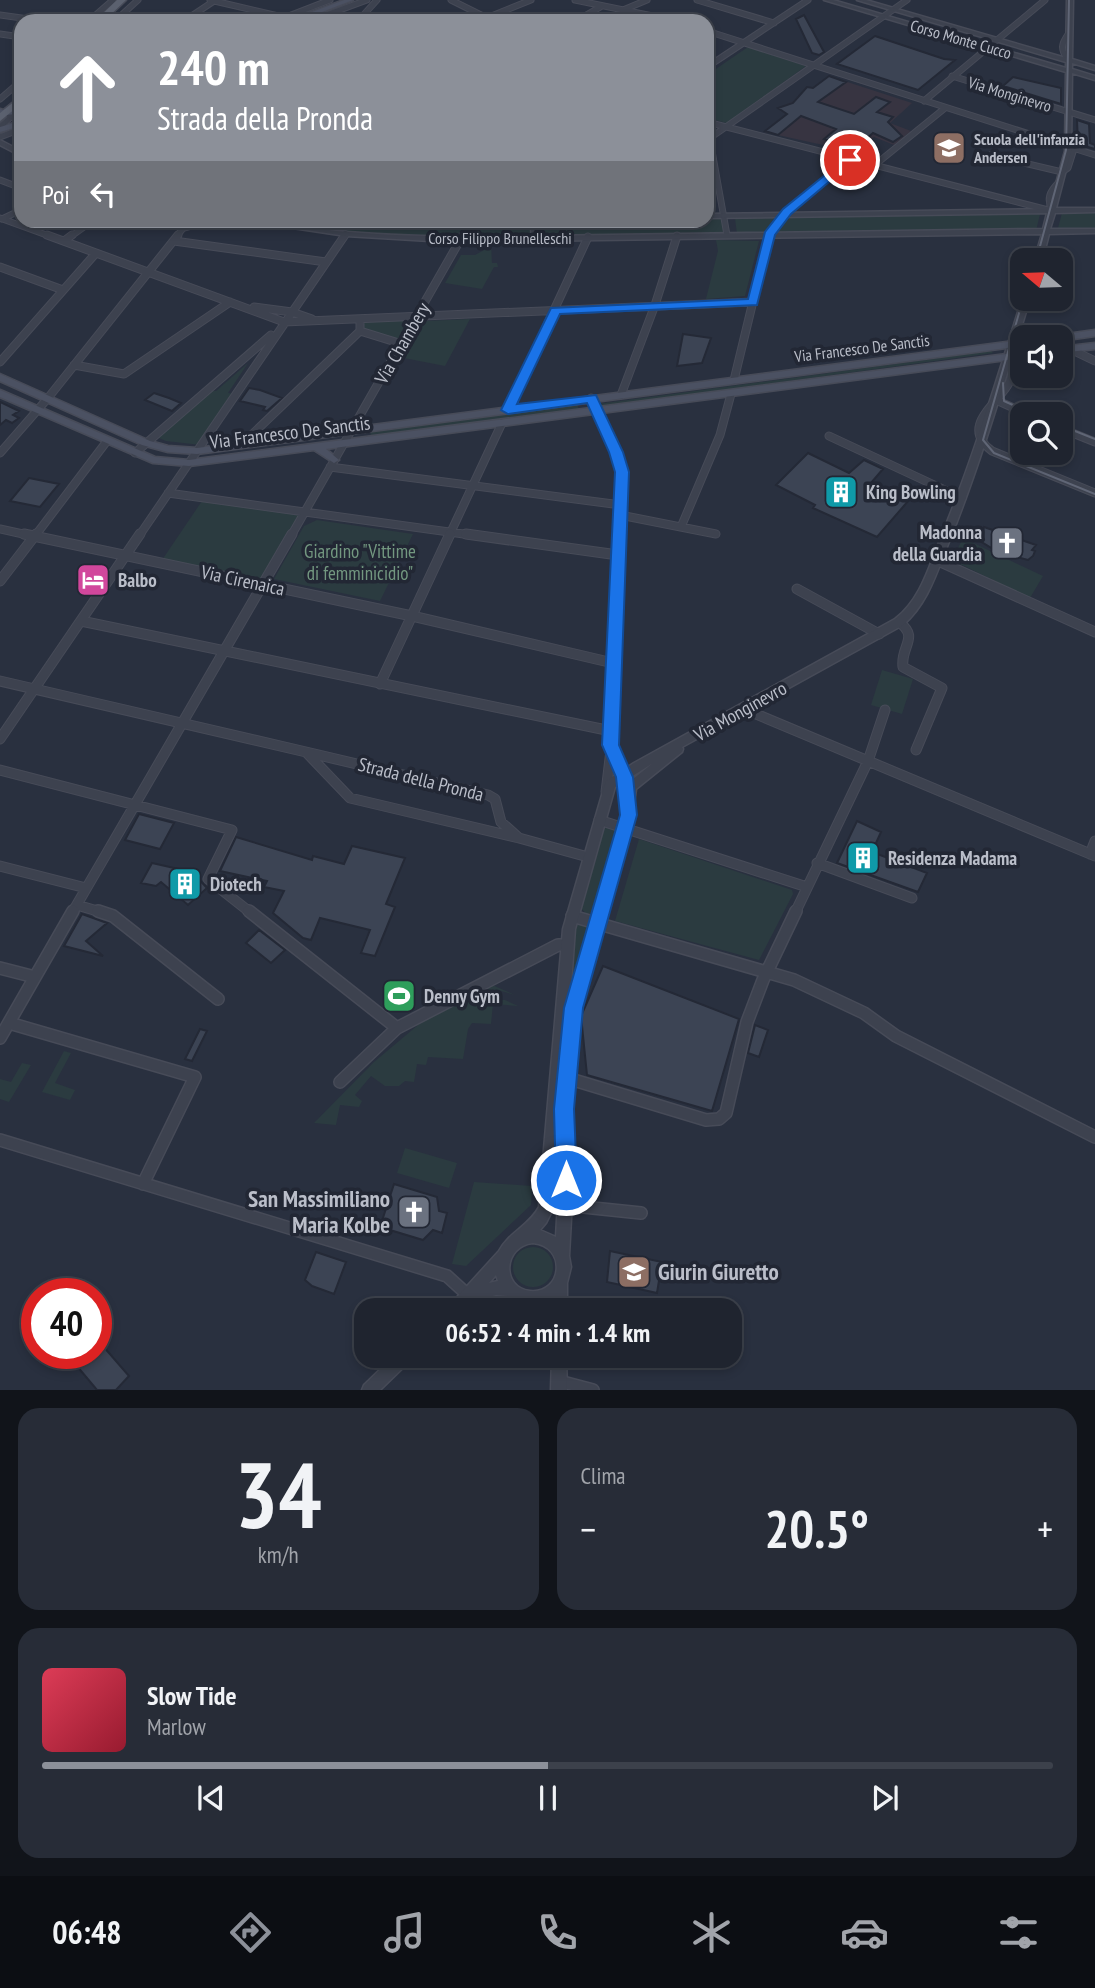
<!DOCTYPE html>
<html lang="it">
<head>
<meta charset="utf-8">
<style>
  body { margin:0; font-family:"PT Sans Narrow",sans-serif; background:#272c37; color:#f1f3f6; height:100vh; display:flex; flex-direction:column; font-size:26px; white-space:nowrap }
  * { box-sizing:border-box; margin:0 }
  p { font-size:23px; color:#a1a4aa }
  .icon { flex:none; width:38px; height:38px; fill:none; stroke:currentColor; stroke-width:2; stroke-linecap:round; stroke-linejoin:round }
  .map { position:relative; height:1390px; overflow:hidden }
  .side { display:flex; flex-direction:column; gap:18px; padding:18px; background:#11141a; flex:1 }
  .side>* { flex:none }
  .hud { position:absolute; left:14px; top:14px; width:700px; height:214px; border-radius:21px; box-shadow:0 4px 10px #0003,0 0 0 2px #3c414b; background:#8c9099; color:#fff; overflow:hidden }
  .needle { width:46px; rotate:289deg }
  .fabs { position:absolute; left:1010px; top:248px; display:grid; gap:14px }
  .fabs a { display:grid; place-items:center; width:63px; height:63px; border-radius:14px; background:#1f242f; box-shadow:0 4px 10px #0003,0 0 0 2px #3c414b; font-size:35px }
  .speed { position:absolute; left:21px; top:1278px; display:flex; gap:14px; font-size:35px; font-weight:700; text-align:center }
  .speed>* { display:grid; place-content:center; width:91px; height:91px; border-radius:50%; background:#1f242f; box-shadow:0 4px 10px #0003,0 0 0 2px #3c414b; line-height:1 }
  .speed .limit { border:10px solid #d22; background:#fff; color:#111 }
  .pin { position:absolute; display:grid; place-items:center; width:60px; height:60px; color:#fff; margin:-30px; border:4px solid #fff; border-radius:50%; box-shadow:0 2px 7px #0007 }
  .me { position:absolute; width:77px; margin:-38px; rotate:0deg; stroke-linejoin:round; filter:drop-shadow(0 0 5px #0008) }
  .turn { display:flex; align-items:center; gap:24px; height:147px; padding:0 28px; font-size:32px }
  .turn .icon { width:91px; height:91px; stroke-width:2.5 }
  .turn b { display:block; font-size:49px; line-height:60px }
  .then { display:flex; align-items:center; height:66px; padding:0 28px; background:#0003; gap:14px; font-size:26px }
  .big { font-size:52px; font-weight:700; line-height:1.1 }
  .side .widget { flex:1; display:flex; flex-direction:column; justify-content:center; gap:10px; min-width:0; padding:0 24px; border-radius:21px; background:#272c37 }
  .side .dial { align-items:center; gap:0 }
  .dial b { font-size:91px; line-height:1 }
  .song { display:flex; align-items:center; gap:21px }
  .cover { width:84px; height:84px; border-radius:10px; background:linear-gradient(135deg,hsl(350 70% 55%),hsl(350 70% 35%)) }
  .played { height:7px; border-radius:4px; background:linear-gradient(90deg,#8c9099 50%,#3c414b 50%) }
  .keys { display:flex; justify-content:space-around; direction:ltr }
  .heat { display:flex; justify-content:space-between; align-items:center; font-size:38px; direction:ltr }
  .side .tiles { flex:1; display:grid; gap:18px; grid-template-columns:1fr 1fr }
  .widget:last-child { grid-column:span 2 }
  .trip { position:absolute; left:354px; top:1298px; width:388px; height:70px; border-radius:21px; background:#1f242f; box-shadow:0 4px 10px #0003,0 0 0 2px #3c414b; font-weight:700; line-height:70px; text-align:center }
  .tab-bar { display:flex; height:112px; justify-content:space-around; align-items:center; background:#0c0e13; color:#a1a4aa }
  .tab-bar .icon { width:49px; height:49px }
  .tab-bar .active { color:#8c9099 }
  .tab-bar b { font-size:32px; color:#f1f3f6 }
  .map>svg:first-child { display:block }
</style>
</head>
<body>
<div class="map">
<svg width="1095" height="1390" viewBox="0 0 1095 1390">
  <rect width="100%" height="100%" fill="#29303f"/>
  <path fill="#373441" d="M829,76L912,103L890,123L911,131L894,145L874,137L855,152L764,132L787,114L778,108L822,89Z"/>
  <path fill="#2b3b40" d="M748,47L806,66L727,123L707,118V75Z
    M1095,212V230L1058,228L1062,213Z
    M1040,214L1036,231L774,233L787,217Z
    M775,217L764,234H737L735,218Z
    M707,218H722L725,233L468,237L485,220H707Z
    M256,221H472L455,237L349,233Z
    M716,240L759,241L745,296L706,299L718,251Z
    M486,244H491L492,263H497L498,267H494L482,289L445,283L461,255H475L486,249Z
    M418,317L402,344L360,331V319Z
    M470,319L445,366L404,358L425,321Z
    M991,351L993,353L599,407L598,404Z
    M248,363L228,393L236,394L201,445L166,441L154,436L206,391H216Z
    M577,404L579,409L371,436L370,431Z
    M204,498L303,512L262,584L160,563Z
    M317,520L413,534L380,601L274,579L304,526Z
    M963,538L1043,576L1030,598L952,560Z
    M882,670L913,679L902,714L871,705Z
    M608,827L614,828L618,834L595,912L587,914L580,908L600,831Z
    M639,839L792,890L793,894L759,960L615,921Z
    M578,923L591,927L566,1004L571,944Z
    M490,984L515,995L498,990L490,994L493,1000H505L518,1006L493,1004L491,1024L472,1023L468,1029L463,1059L428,1057L426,1065L417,1064L414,1082L405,1081L399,1086H385L371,1076L355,1095L362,1101L359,1107L340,1105L336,1125L314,1123L374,1062L430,1015Z
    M64,1051L71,1053L55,1083L75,1090L70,1100L42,1092Z
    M22,1063L31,1065L9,1102L0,1099V1079L11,1082Z
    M405,1148L457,1163L449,1188L397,1173Z
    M474,1182L532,1186L531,1205L466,1266L452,1264Z
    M513 1267a20 20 0 1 1 40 0a20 20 0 1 1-40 0Z"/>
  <path fill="#3c4454" stroke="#242936" stroke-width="2" d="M804,15L824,52L819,55L812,53L796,19Z
    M875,36L944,59L955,60L918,90L837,64Z
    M829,76L846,82L818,102L854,114L876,97L890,102L877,112L893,117L888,122L902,136L893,142L873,133L865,140L850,133L838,143L824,139L836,129L801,116L778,135L765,131L787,114L778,108L793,103L807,87L813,88Z
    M1013,77L1061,88V104L1003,86Z
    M1077,120L1089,124L1090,143L1095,145V149L1078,144Z
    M683,334L711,338L702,363L677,366Z
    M249,388L260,390L282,398L267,411L263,410L265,407L240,401Z
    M154,393L169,398L181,403L172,411L145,400Z
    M0,402L19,411L13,415L19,418L12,423L6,420L0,425Z
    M808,453L849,473L864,460L883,469L871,483L909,500L877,537L813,508L815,505L776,485Z
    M29,478L59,484L40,507L10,501Z
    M984,527L1036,545L1032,550L1035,551L1033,556L1028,560L998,552L980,541Z
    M139,814L174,823L160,849L125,840Z
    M857,821L881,832L872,852L927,873L918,892L837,863Z
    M236,837L312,860L313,856L344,864L352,846L405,858L386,904L395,907L375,956L361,953L370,930L320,918L311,940L303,938L273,913L284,891L264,887L267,881L220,871Z
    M152,863L192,872L207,888L188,905L161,882L156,886L141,883Z
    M82,914L107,923L86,941L103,956L64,946Z
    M259,930L285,950L271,963L246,943Z
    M603,966L739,1019L712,1111L587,1075L581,1016Z
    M755,1025L768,1030L759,1057L748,1053Z
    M200,1029L207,1031L192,1061L185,1059Z
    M394,1184L437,1197L439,1211L447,1213L442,1233L433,1230L423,1240L380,1227Z
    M610,1251L662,1262L657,1293L607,1282Z
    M316,1252L346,1262L334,1294L312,1286L305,1280Z
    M96,1338L129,1376L116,1390H97L71,1359L69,1353H96Z"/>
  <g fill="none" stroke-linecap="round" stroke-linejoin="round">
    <defs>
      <path id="minor-far3" d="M210,0L300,21
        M451,0L487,18
        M575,0L677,21
        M697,0L774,23
        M623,10L647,0
        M0,15L43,21
        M286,17L330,0
        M89,21L113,0
        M115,21L138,0
        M184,21L214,1
        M310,21L367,0
        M358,21L377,0
        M479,21L531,0
        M576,21L602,6
        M707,31L1095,155
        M0,34L21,37
        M1068,60C1060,49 1061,44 1069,33
        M707,67L808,0
        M952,76L1095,120
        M0,99L21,81
        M924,101L1045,0
        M707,122L1052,211
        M0,127L21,108
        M709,134L727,235
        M0,137L21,129
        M710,138L907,0
        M990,155L1062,172L1068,168L1074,149L1072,145
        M876,164L945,108
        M0,180L21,188
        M1052,211C1046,198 1050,191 1059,182
        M0,218L52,237
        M2,219L21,210
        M185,228L214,220
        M70,237L94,220
        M176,237L190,220
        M344,237L346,234
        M462,237L479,220
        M768,237L787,211L852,158"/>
      <path id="minor-far2" d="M47,235L284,322L753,302
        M64,241L72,235
        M174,241L326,262
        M0,267L63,290
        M254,307L292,312L312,319
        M360,331L402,344
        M1070,349L1095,361
        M1009,357L1014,361C1013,368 1012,377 1009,383C999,403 958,426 992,451L1095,493
        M0,362L96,253
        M74,365L124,374L230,302
        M734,380L769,235
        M621,395L655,305L677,236
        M591,398L616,452L622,472L619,536
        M996,400L1029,415
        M508,409L588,237
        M1060,428L1095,442
        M829,436L962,498
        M241,445L360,331V319
        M0,453L48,398L178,235
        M135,453L271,335
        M330,467L621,505
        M168,493L478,536
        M620,515L716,534
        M681,527L720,435L731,394
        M0,529L32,536
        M35,536L107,441
        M139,536L345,235
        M291,536L463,235
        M449,536L502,423"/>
      <path id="minor-far1" d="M24,534L412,616L613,663
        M466,534L618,555
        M936,560L1095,632
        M0,581L36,534
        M797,589L879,634
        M81,621L611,731
        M899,622C920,638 900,646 903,667L942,688L916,750
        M0,681L306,752
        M380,684L450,534
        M744,709L1095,856
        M0,739L140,534
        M611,750L623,774L628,796
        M306,752L488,795L495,799L501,822L519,838L350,798Z
        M0,770L232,830L208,879L251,913
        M606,792L611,750L620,534
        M599,820L807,887
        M519,838L588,857
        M1090,854L1095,841
        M817,863L912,898
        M0,866L86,888
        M77,905L104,913
        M72,913L292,534
        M795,913L868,761L885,710"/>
      <path id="minor" d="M98,911L113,916L218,999
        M249,911L397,1028
        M572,916L794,980L864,1013L896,1036L1095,1137
        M0,968L35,977
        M9,1023L195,1077L143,1184
        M0,1038L73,911
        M567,1078L706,1120L719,1119L726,1113L747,1022L763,980L796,911
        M340,1082L397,1028L558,945H567
        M0,1140L447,1276L469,1296
        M564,1205L641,1213
        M559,1381L593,1390"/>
      <path id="tertiary" d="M824,0H833L1066,68V62L857,0H866L1066,58L1067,0H1073L1072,59L1095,66V70L1072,63V69L1095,76V80L1072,73L1071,151L1056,208H1095V212L1055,213L1050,229H1095V233L1049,234L1042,261H1034L1042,234L447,242L346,236L240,220C276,220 311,229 348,232C409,237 470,237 532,237L530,220H538L539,236L1043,229L1047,213L707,218V214L1049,209L1065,151L1066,72Z
        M3,112H7L21,120V125L3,114Z
        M0,140L21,151V156L0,145Z
        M1022,299H1030C1005,379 982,459 951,537C938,568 929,603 903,625L682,747L683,749L682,752L636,789L631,827L579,1008L571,1109L574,1164L569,1256L571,1267L567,1283V1311H553V1299L547,1302L552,1311H535L531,1305L521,1303L508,1296L496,1295L472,1302L464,1311H447L449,1306L499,1251C508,1233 529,1226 539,1207L563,929L606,781L634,763L895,619C921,599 929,566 941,537C973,459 997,379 1022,299ZM653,763L627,784L625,787L619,827L570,998L575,929L615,787ZM559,1136L560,1164L556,1237L540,1230L546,1223L553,1209ZM533,1243C567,1246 563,1294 530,1291C501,1288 503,1246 533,1243ZM496,1275L498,1281L489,1283Z
        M394,1356H412L410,1361L380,1390H362L364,1385Z
        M552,1356H566L567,1390H551Z"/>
      <path id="secondary" d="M344,0H353L299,21H288Z
        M0,109L6,111L21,110V114L2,115L0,114Z
        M21,121V126L0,132V127Z
        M1095,330V336L1060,341V338H1055L1060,335Z
        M1022,340V346L197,454L168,452L142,445L0,381V374L150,441L168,446L197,448Z
        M1095,343V349L1060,353V347Z
        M1022,352V358L326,449L339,460L334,463L314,450L189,466L153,463L0,397V390L155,457L189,460Z"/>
      <path id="primary" d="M117,0H126L104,21H95Z
        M21,96V104L0,121V113Z"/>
    </defs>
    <use href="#minor-far3" stroke="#474b58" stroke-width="7"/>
    <use href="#minor-far2" stroke="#474b58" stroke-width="9"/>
    <use href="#minor-far1" stroke="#474b58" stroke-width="11"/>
    <use href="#minor" stroke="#474b58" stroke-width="14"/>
    <use href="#tertiary" stroke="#474b58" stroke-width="3"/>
    <use href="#secondary" stroke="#474b58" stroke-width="3"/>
    <use href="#primary" stroke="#474b58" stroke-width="3"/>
    <use href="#minor-far3" stroke="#3d424f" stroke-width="5"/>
    <use href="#minor-far2" stroke="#3d424f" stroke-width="7"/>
    <use href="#minor-far1" stroke="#3d424f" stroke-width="9"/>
    <use href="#minor" stroke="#3d424f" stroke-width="11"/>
    <use href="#tertiary" fill="#3d424f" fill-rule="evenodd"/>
    <use href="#secondary" fill="#4b5162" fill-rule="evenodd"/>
    <use href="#primary" fill="#5b616f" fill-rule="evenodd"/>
    <path stroke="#606676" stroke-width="2" d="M1036,261L1066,150L1069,0
      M1023,299L983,440L994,453L1095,494
      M1003,383L1004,401L1035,415
      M1060,425L1095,439"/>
  </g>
  <path fill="#1a73e8" stroke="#114b97" stroke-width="2" d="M846,158L855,160L791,214L775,235L757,305L560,314L517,404L596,395L623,452L629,472L619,745L633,777L637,815L583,1008L574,1109L577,1180L573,1187L566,1190L559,1187L556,1180L554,1109L564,1008L620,815L616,777L602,745L615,472L609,452L587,403L508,414L501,410L551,308L748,299L765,232L783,209Z"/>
  <defs>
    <symbol id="school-square" viewBox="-11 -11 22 22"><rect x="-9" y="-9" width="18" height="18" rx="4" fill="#8d6e63" stroke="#222734"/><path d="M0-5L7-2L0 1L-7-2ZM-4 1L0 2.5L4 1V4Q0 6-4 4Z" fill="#fff"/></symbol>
    <symbol id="building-square" viewBox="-11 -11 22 22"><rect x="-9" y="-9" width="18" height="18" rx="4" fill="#0f9aa8" stroke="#222734"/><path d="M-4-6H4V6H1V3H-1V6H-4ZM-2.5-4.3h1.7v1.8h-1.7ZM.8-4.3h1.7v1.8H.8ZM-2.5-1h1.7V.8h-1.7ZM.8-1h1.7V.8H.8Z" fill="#fff"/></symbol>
    <symbol id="church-square" viewBox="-11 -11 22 22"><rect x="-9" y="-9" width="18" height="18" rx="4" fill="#6b7280" stroke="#222734"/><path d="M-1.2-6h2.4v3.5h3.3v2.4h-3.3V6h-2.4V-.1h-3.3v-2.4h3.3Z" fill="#fff"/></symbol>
    <symbol id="hotel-square" viewBox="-11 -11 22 22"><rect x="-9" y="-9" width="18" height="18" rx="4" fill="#d1479c" stroke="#222734"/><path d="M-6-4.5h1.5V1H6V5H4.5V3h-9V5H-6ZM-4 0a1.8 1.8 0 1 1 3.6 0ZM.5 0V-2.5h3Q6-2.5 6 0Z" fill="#fff"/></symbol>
    <symbol id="stadium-square" viewBox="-11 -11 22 22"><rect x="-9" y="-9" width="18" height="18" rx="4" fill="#2e9e5b" stroke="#222734"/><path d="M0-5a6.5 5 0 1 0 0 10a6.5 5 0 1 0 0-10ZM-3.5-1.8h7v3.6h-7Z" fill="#fff"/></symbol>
  </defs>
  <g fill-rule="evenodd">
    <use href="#school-square" x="930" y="129" width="38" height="38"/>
    <use href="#building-square" x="822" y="473" width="38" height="38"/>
    <use href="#church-square" x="988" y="524" width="38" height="38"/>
    <use href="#hotel-square" x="74" y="561" width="38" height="38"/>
    <use href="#building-square" x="844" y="839" width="38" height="38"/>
    <use href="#building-square" x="166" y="865" width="38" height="38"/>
    <use href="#stadium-square" x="380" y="977" width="38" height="38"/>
    <use href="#church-square" x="395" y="1193" width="38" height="38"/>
    <use href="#school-square" x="615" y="1253" width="38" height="38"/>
  </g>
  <g text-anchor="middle" stroke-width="7" stroke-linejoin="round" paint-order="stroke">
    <g font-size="16" fill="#babec9" stroke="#222734">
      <text transform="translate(961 39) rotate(16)" y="6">Corso Monte Cucco</text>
      <text transform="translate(1010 94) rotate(17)" y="6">Via Monginevro</text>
      <text x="500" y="244">Corso Filippo Brunelleschi</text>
      <text transform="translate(862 348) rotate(-7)" y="6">Via Francesco De Sanctis</text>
    </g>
    <g font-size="16" font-weight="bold" fill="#babec9" stroke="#222734" text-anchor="start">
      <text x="974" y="145">Scuola dell'infanzia<tspan x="974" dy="18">Andersen</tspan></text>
    </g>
    <g font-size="19" fill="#babec9" stroke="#222734">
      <text transform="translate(402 343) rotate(-60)" y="7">Via Chambery</text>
      <text transform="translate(290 432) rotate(-7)" y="7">Via Francesco De Sanctis</text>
      <text transform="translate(243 580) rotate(12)" y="7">Via Cirenaica</text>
      <text transform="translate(740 711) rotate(-29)" y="7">Via Monginevro</text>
      <text transform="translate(421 779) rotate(14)" y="7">Strada della Pronda</text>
    </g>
    <g font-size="19" font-weight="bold" fill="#babec9" stroke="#222734" text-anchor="start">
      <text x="866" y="499">King Bowling</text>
      <text x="982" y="539" text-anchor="end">Madonna<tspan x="982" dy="22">della Guardia</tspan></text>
      <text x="118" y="587">Balbo</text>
      <text x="888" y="865">Residenza Madama</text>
      <text x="210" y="891">Diotech</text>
      <text x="424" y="1003">Denny Gym</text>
    </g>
    <g font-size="19" fill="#739880" stroke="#222734">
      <text x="360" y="558">Giardino "Vittime<tspan x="360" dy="22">di femminicidio"</tspan></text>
    </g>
    <g font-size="23" font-weight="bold" fill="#babec9" stroke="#222734" text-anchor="end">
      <text x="390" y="1207">San Massimiliano<tspan x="390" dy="26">Maria Kolbe</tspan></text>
      <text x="658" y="1280" text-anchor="start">Giurin Giuretto</text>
    </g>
  </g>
</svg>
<div class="fabs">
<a><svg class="needle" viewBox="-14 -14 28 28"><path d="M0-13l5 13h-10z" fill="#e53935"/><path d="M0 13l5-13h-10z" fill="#a1a4aa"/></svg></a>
<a><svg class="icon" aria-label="sound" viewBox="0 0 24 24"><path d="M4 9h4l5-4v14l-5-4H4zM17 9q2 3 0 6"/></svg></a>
<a><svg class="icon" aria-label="search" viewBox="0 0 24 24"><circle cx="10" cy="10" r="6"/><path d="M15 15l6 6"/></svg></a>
</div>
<div class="speed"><div class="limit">40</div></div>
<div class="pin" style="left:850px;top:160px;background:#d93025"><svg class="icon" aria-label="arrive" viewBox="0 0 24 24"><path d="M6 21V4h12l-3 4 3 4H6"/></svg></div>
<svg class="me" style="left:566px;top:1180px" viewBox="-20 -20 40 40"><circle r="17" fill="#1a73e8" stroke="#fff" stroke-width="3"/><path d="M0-11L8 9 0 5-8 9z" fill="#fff"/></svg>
<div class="trip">06:52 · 4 min · 1.4 km</div>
<div class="hud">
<div class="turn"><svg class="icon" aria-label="ahead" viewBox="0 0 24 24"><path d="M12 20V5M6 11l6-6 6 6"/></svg><div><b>240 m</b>Strada della Pronda</div></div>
<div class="then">Poi<svg class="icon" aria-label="left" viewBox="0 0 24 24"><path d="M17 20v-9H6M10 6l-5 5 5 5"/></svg></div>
</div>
</div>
<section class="side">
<div class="tiles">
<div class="widget dial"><b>34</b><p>km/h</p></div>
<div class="widget"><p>Clima</p>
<div class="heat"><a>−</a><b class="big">20.5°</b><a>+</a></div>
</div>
<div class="widget">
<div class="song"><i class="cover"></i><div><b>Slow Tide</b><p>Marlow</p></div></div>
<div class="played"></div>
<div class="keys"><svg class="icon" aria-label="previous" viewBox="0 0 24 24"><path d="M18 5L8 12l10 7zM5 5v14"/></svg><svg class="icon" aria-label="pause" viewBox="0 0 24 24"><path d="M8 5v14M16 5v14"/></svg><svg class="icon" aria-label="next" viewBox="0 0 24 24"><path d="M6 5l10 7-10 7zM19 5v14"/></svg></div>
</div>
</div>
</section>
<nav class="tab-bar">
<b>06:48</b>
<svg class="icon active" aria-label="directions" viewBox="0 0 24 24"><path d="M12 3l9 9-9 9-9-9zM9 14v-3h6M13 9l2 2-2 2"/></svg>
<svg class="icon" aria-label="music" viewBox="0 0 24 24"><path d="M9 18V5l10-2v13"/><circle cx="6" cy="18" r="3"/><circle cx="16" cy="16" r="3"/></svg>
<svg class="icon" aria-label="phone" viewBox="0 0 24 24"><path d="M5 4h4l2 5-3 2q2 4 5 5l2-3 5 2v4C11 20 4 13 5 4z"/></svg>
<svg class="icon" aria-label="climate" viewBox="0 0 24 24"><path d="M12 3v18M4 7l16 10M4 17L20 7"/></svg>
<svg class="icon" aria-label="car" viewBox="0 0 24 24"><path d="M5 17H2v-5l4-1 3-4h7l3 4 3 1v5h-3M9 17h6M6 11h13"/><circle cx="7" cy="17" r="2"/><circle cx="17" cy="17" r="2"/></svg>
<svg class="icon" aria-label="filters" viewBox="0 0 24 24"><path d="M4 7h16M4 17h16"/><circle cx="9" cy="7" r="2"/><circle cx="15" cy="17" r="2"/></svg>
</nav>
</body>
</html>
